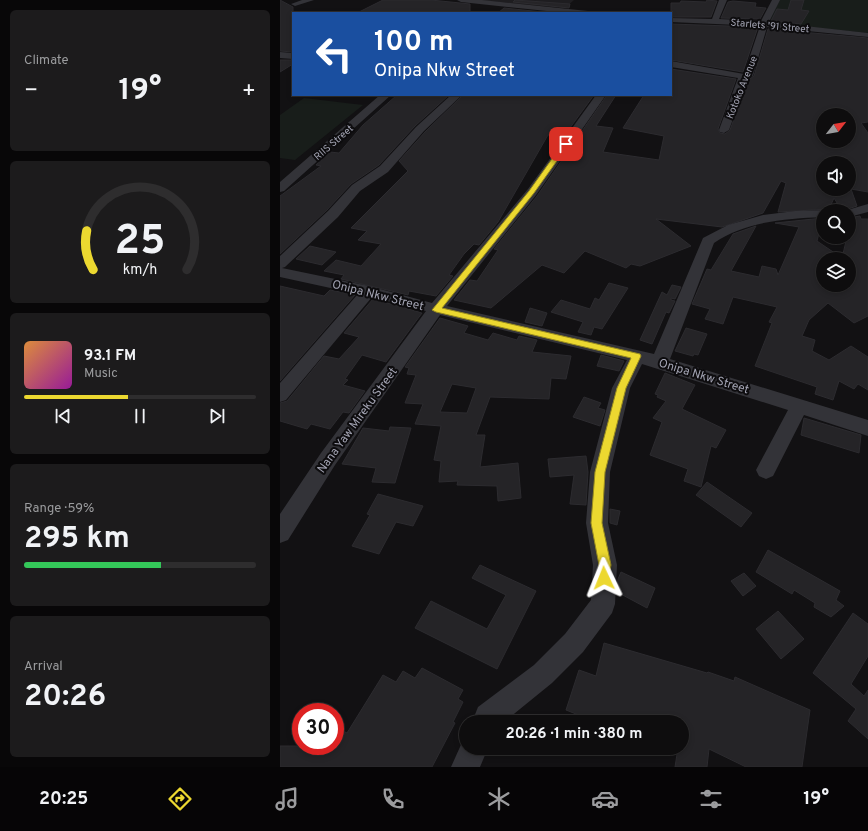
<!DOCTYPE html>
<html lang="en">
<head>
<meta charset="utf-8">
<style>
  body { margin:0; font-family:Overpass,sans-serif; background:#1c1b1c; color:#f1f3f6; height:100vh; display:flex; flex-direction:column; font-size:15px; white-space:nowrap }
  * { box-sizing:border-box; margin:0 }
  p { font-size:13px; color:#9b9c9e }
  .icon { flex:none; width:22px; height:22px; fill:none; stroke:currentColor; stroke-width:2; stroke-linecap:round; stroke-linejoin:round }
  .map { position:relative; flex:1; overflow:hidden }
  .details { display:flex; flex-direction:column; gap:10px; padding:10px; background:#080708; width:280px }
  .details>* { flex:none }
  .guide { position:absolute; left:12px; top:12px; width:380px; height:84px; border-radius:0px; box-shadow:0 2px 6px #0003,0 0 0 1px #2e2d2e; background:#1a4fa0; color:#fff; overflow:hidden }
  .needle { width:26px; rotate:59deg }
  .controls { position:absolute; left:536px; top:108px; display:grid; gap:8px }
  .controls a { display:grid; place-items:center; width:40px; height:40px; border-radius:50%; background:#0e0d0e; box-shadow:0 2px 6px #0003,0 0 0 1px #2e2d2e; font-size:20px }
  .speed { position:absolute; left:12px; top:703px; display:flex; gap:8px; font-size:20px; font-weight:700; text-align:center }
  .speed>* { display:grid; place-content:center; width:52px; height:52px; border-radius:50%; background:#0e0d0e; box-shadow:0 2px 6px #0003,0 0 0 1px #2e2d2e; line-height:1 }
  .speed .limit { border:6px solid #d22; background:#fff; color:#111 }
  .pin { position:absolute; display:grid; place-items:center; width:34px; height:34px; color:#fff; margin:-17px; border-radius:8px; box-shadow:0 2px 6px #0006 }
  .me { position:absolute; width:44px; margin:-22px; rotate:358deg; stroke-linejoin:round; filter:drop-shadow(0 0 3px #0008) }
  .turn { display:flex; align-items:center; gap:14px; height:84px; padding:0 16px; font-size:18px }
  .turn .icon { width:52px; height:52px; stroke-width:2.5 }
  .turn b { display:block; font-size:28px; line-height:34px }
  .big { font-size:30px; font-weight:700; line-height:1.1 }
  .details .tile { flex:1; display:flex; flex-direction:column; justify-content:center; gap:6px; min-width:0; padding:0 14px; border-radius:6px; background:#1c1b1c }
  .details .dial { align-items:center; gap:0 }
  .dial svg { height:104px; overflow:visible; fill:none; stroke:#2e2d2e; stroke-width:7; stroke-linecap:round; text-anchor:middle }
  .dial text { fill:#f1f3f6; stroke:none }
  .song { display:flex; align-items:center; gap:12px }
  .cover { width:48px; height:48px; border-radius:6px; background:linear-gradient(135deg,hsl(30 70% 55%),hsl(300 70% 35%)) }
  .played { height:4px; border-radius:2px; background:linear-gradient(90deg,#ecd830 45%,#2e2d2e 45%) }
  .keys { display:flex; justify-content:space-around; direction:ltr }
  .heat { display:flex; justify-content:space-between; align-items:center; font-size:22px; direction:ltr }
  .charge { height:6px; border-radius:3px; background:linear-gradient(90deg,#34c759 59%,#2e2d2e 0) }
  .trip { position:absolute; left:179px; top:715px; width:230px; height:40px; border-radius:20px; background:#0e0d0e; box-shadow:0 2px 6px #0003,0 0 0 1px #2e2d2e; font-weight:700; line-height:40px; text-align:center }
  .tabs { display:flex; height:64px; justify-content:space-around; align-items:center; background:#060506; color:#9b9c9e }
  .tabs .icon { width:28px; height:28px }
  .tabs .on { color:#ecd830 }
  .tabs b { font-size:18px; color:#f1f3f6 }
  main { display:flex; flex:1; min-height:0 }
  .map>svg:first-child { display:block }
</style>
</head>
<body>
<main>
<section class="details">
<div class="tile"><p>Climate</p>
<div class="heat"><a>−</a><b class="big">19°</b><a>+</a></div>
</div>
<div class="tile dial"><svg viewBox="0 0 100 80">
<path d="M14 69A42 42 0 1 1 86 69"/>
<path d="M14 69A42 42 0 0 1 9 39" stroke="#ecd830"/>
<text x="50" y="56" font-size="32" font-weight="700">25</text>
<text x="50" y="72" font-size="11">km/h</text>
</svg></div>
<div class="tile">
<div class="song"><i class="cover"></i><div><b>93.1 FM</b><p>Music</p></div></div>
<div class="played"></div>
<div class="keys"><svg class="icon" aria-label="previous" viewBox="0 0 24 24"><path d="M18 5L8 12l10 7zM5 5v14"/></svg><svg class="icon" aria-label="pause" viewBox="0 0 24 24"><path d="M8 5v14M16 5v14"/></svg><svg class="icon" aria-label="next" viewBox="0 0 24 24"><path d="M6 5l10 7-10 7zM19 5v14"/></svg></div>
</div>
<div class="tile"><p>Range · 59%</p><b class="big">295 km</b><div class="charge"></div></div>
<div class="tile"><p>Arrival</p><b class="big">20:26</b></div>
</section>
<div class="map">
<svg width="588" height="767" viewBox="0 0 588 767">
  <rect width="100%" height="100%" fill="#121113"/>
  <path fill="#1e1d20" d="M195,0H294L285,8Z"/>
  <path fill="#181d1a" d="M499,0H588V33L489,23Z
    M24,98L83,105L15,160L0,158V115Z"/>
  <path fill="#252427" stroke="#2c2b2f" fill-rule="evenodd" d="M0,0L13,7V52L0,51Z
    M103,0H151L190,4V13H77Z
    M235,0L290,4L289,8L233,2Z
    M427,0L437,1L431,17H391V3H400L401,1L426,2Z
    M511,0H524L521,10L529,11L521,24L491,21L497,9L508,10Z
    M453,1L476,3L475,7L486,8L480,19L441,18L448,2Z
    M224,8L272,13H218Z
    M391,24L478,27L463,72L391,60Z
    M488,29L588,38V122L581,123L588,133V192L571,189L577,206L562,211L554,198L549,209L498,212L506,183L501,181L483,213L442,227L376,219L411,246L360,266L351,264L346,268L305,251L284,273L262,265L211,308L174,300L190,280L197,281L218,250L214,249L257,196L327,95H336L316,126L333,128L323,152L379,160L384,136L343,128L364,95H391V69L456,79L438,129L440,133L445,134L450,130L468,80L474,76ZM569,114V141H543V115ZM543,163H569V189H543Z
    M0,60H13V64L0,72Z
    M117,95H169L135,126L99,165L71,184L47,210L0,254V196L41,166L36,165L50,152L59,153L83,125Z
    M183,95H314L284,136L268,135L218,222L199,245L194,244L184,254L169,275L173,276L156,296L129,291L128,295L61,279L64,275L44,271L56,260L81,266L101,244L78,240L87,231L71,228L128,171L119,161L145,132Z
    M580,216L581,219H588V316L574,323L548,303L529,320L522,336L535,340L532,351L549,360L571,346L588,357V390L578,384L574,389L559,381L553,400L535,394L537,387L475,366L492,323L489,322L497,307L453,297L443,324L425,319L430,309L412,304L427,269L431,270L453,234L476,226L451,271L479,277L482,266L496,269L498,275L519,227L495,223L543,218L537,241L562,258L567,237H569V218ZM543,259H569V285H543Z
    M30,246L56,252L42,265L16,259Z
    M329,283L348,288L322,329L314,327L311,335L298,332L303,322L271,312L281,300L310,309L315,298L319,300Z
    M392,285L401,287L395,299L391,298V300L395,301L389,313L386,312L372,344L360,340L382,292L387,295Z
    M0,286L44,296L50,290L75,295L0,381Z
    M93,299L142,313L106,362L82,355L65,379L68,380L63,385L85,391L69,413L63,412L50,429L31,424L27,429L0,421V403L7,401L44,356L59,359L79,337L64,333Z
    M250,308L267,313L262,326L245,322Z
    M160,318L188,326L184,333L208,340L213,333L237,340L239,336L257,340L252,352L291,356L286,379L271,378L269,399L210,397L196,435H205L200,467L238,463L241,498L218,501L217,486L177,485L178,481L159,482L161,461L154,460L161,426L135,424L143,404L125,403L136,375L127,374L129,368L125,367ZM172,384L196,388L187,413L160,412Z
    M406,328L427,334L418,355L414,354L413,356L395,351Z
    M321,355L344,361L339,371L317,366Z
    M385,373L415,385L402,409L446,430L436,448L431,446L421,487L404,481L408,469L370,455L382,422L373,418L386,401L377,397L378,395L375,394Z
    M304,397L321,403L318,408L325,410L320,426L293,417Z
    M524,418L581,435L579,453L521,435Z
    M110,427L131,428L115,483L92,482L96,468L62,464L83,428L109,431Z
    M306,456L308,472L306,505L290,504L294,475L270,477L268,459Z
    M427,482L472,513L461,527L416,495Z
    M98,494L143,506L133,526L116,522L99,554L72,546L90,515L87,514Z
    M330,509L340,511L337,525L330,523Z
    M488,550L560,591L556,600L564,606L551,617L534,607L535,603L514,590L512,594L476,572Z
    M200,565L256,591L217,669L135,628L151,601L207,629L226,595L192,578Z
    M341,572L375,588L367,608L337,592L338,579Z
    M464,573L476,586L463,596L451,581Z
    M498,611L524,639L501,659L476,629Z
    M573,613L588,624V656L571,684L584,696L588,690V739L568,721L576,709L533,673Z
    M324,643L427,673L428,672L454,681L455,677L530,710L522,767H466L429,749L427,767H395L398,748H402V722H316L286,710L299,670L316,676Z
    M142,668L183,690L178,699L183,702L173,722L175,723L152,767H0V746H55V727L67,733L103,675L116,682L123,671L135,678Z"/>
  <g fill="none" stroke-linecap="round" stroke-linejoin="round">
    <path fill="#333338" fill-rule="evenodd" d="M22,0H34L15,6L11,4Z
      M177,0H202L308,11L312,13H286L181,2Z
      M439,0H447L439,19L481,21L492,0H500L489,22L588,33V37L487,27L473,76L467,79L449,130L444,133L440,132L439,130L458,78L391,67V61L464,74L480,26L391,22V18L432,19Z
      M0,52L13,53V59L0,58Z
      M100,95H111L4,191L0,192V182Z
      M171,95H182L144,131L108,172L80,191L58,217L5,267L2,268L89,286L152,303L248,189L316,95H326L256,195L167,306L374,354L423,238L448,225L483,215L515,211L548,210L543,211V217C505,219 466,221 434,243L390,359L588,420V436L524,415L493,476L486,479L479,476L476,470L508,410L362,364L350,388L330,472L328,523L337,565L335,604L332,613L303,652L272,683L224,722H192L198,707L254,665L285,634L311,600L313,565L306,523L310,472L332,388L347,360L160,315L55,465L8,540L0,543V514L41,453L146,311L92,297L6,400L0,402V383L78,294L0,277V256L48,211L72,185L100,166L136,127Z
      M588,204V212L569,217V211H564Z
      M186,737V748H208L200,767H171L184,738Z"/>
  </g>
  <path fill="#ecd830" stroke="#998c1f" d="M284,142L289,144L254,193L162,308L360,354L361,356L346,388L325,472L322,523L331,565L328,582L324,584L320,582L318,578L319,565L311,523L315,472L337,388L351,358L156,312L152,310L249,191Z"/>
  <g text-anchor="middle" stroke-width="4" stroke-linejoin="round" paint-order="stroke">
    <g font-size="10" fill="#a3a4b3" stroke="#0d0c0e">
      <text transform="translate(490 25) rotate(5)" y="4">Starlets '91 Street</text>
      <text transform="translate(461 87) rotate(-68)" y="4">Kotoko Avenue</text>
      <text transform="translate(53 142) rotate(-41)" y="4">RIIS Street</text>
    </g>
    <g font-size="12" fill="#a3a4b3" stroke="#0d0c0e">
      <text transform="translate(98 295) rotate(14)" y="4">Onipa Nkw Street</text>
      <text transform="translate(424 376) rotate(17)" y="4">Onipa Nkw Street</text>
      <text transform="translate(77 420) rotate(-54)" y="4">Nana Yaw Mireku Street</text>
    </g>
  </g>
</svg>
<div class="controls">
<a><svg class="needle" viewBox="-14 -14 28 28"><path d="M0-13l5 13h-10z" fill="#e53935"/><path d="M0 13l5-13h-10z" fill="#9b9c9e"/></svg></a>
<a><svg class="icon" aria-label="sound" viewBox="0 0 24 24"><path d="M4 9h4l5-4v14l-5-4H4zM17 9q2 3 0 6"/></svg></a>
<a><svg class="icon" aria-label="search" viewBox="0 0 24 24"><circle cx="10" cy="10" r="6"/><path d="M15 15l6 6"/></svg></a>
<a><svg class="icon" aria-label="layers" viewBox="0 0 24 24"><path d="M12 4l9 5-9 5-9-5zM3 14l9 5 9-5"/></svg></a>
</div>
<div class="speed"><div class="limit">30</div></div>
<div class="pin" style="left:286px;top:144px;background:#d93025"><svg class="icon" aria-label="arrive" viewBox="0 0 24 24"><path d="M6 21V4h12l-3 4 3 4H6"/></svg></div>
<svg class="me" style="left:324px;top:578px" viewBox="-20 -20 40 40"><path d="M0-17L14 15 0 8-14 15z" fill="#ecd830" stroke="#fff" stroke-width="4"/></svg>
<div class="trip">20:26 · 1 min · 380 m</div>
<div class="guide">
<div class="turn"><svg class="icon" aria-label="left" viewBox="0 0 24 24"><path d="M17 20v-9H6M10 6l-5 5 5 5"/></svg><div><b>100 m</b>Onipa Nkw Street</div></div>
</div>
</div>
</main>
<nav class="tabs">
<b>20:25</b>
<svg class="icon on" aria-label="directions" viewBox="0 0 24 24"><path d="M12 3l9 9-9 9-9-9zM9 14v-3h6M13 9l2 2-2 2"/></svg>
<svg class="icon" aria-label="music" viewBox="0 0 24 24"><path d="M9 18V5l10-2v13"/><circle cx="6" cy="18" r="3"/><circle cx="16" cy="16" r="3"/></svg>
<svg class="icon" aria-label="phone" viewBox="0 0 24 24"><path d="M5 4h4l2 5-3 2q2 4 5 5l2-3 5 2v4C11 20 4 13 5 4z"/></svg>
<svg class="icon" aria-label="climate" viewBox="0 0 24 24"><path d="M12 3v18M4 7l16 10M4 17L20 7"/></svg>
<svg class="icon" aria-label="car" viewBox="0 0 24 24"><path d="M5 17H2v-5l4-1 3-4h7l3 4 3 1v5h-3M9 17h6M6 11h13"/><circle cx="7" cy="17" r="2"/><circle cx="17" cy="17" r="2"/></svg>
<svg class="icon" aria-label="filters" viewBox="0 0 24 24"><path d="M4 7h16M4 17h16"/><circle cx="9" cy="7" r="2"/><circle cx="15" cy="17" r="2"/></svg>
<b>19°</b>
</nav>
</body>
</html>
